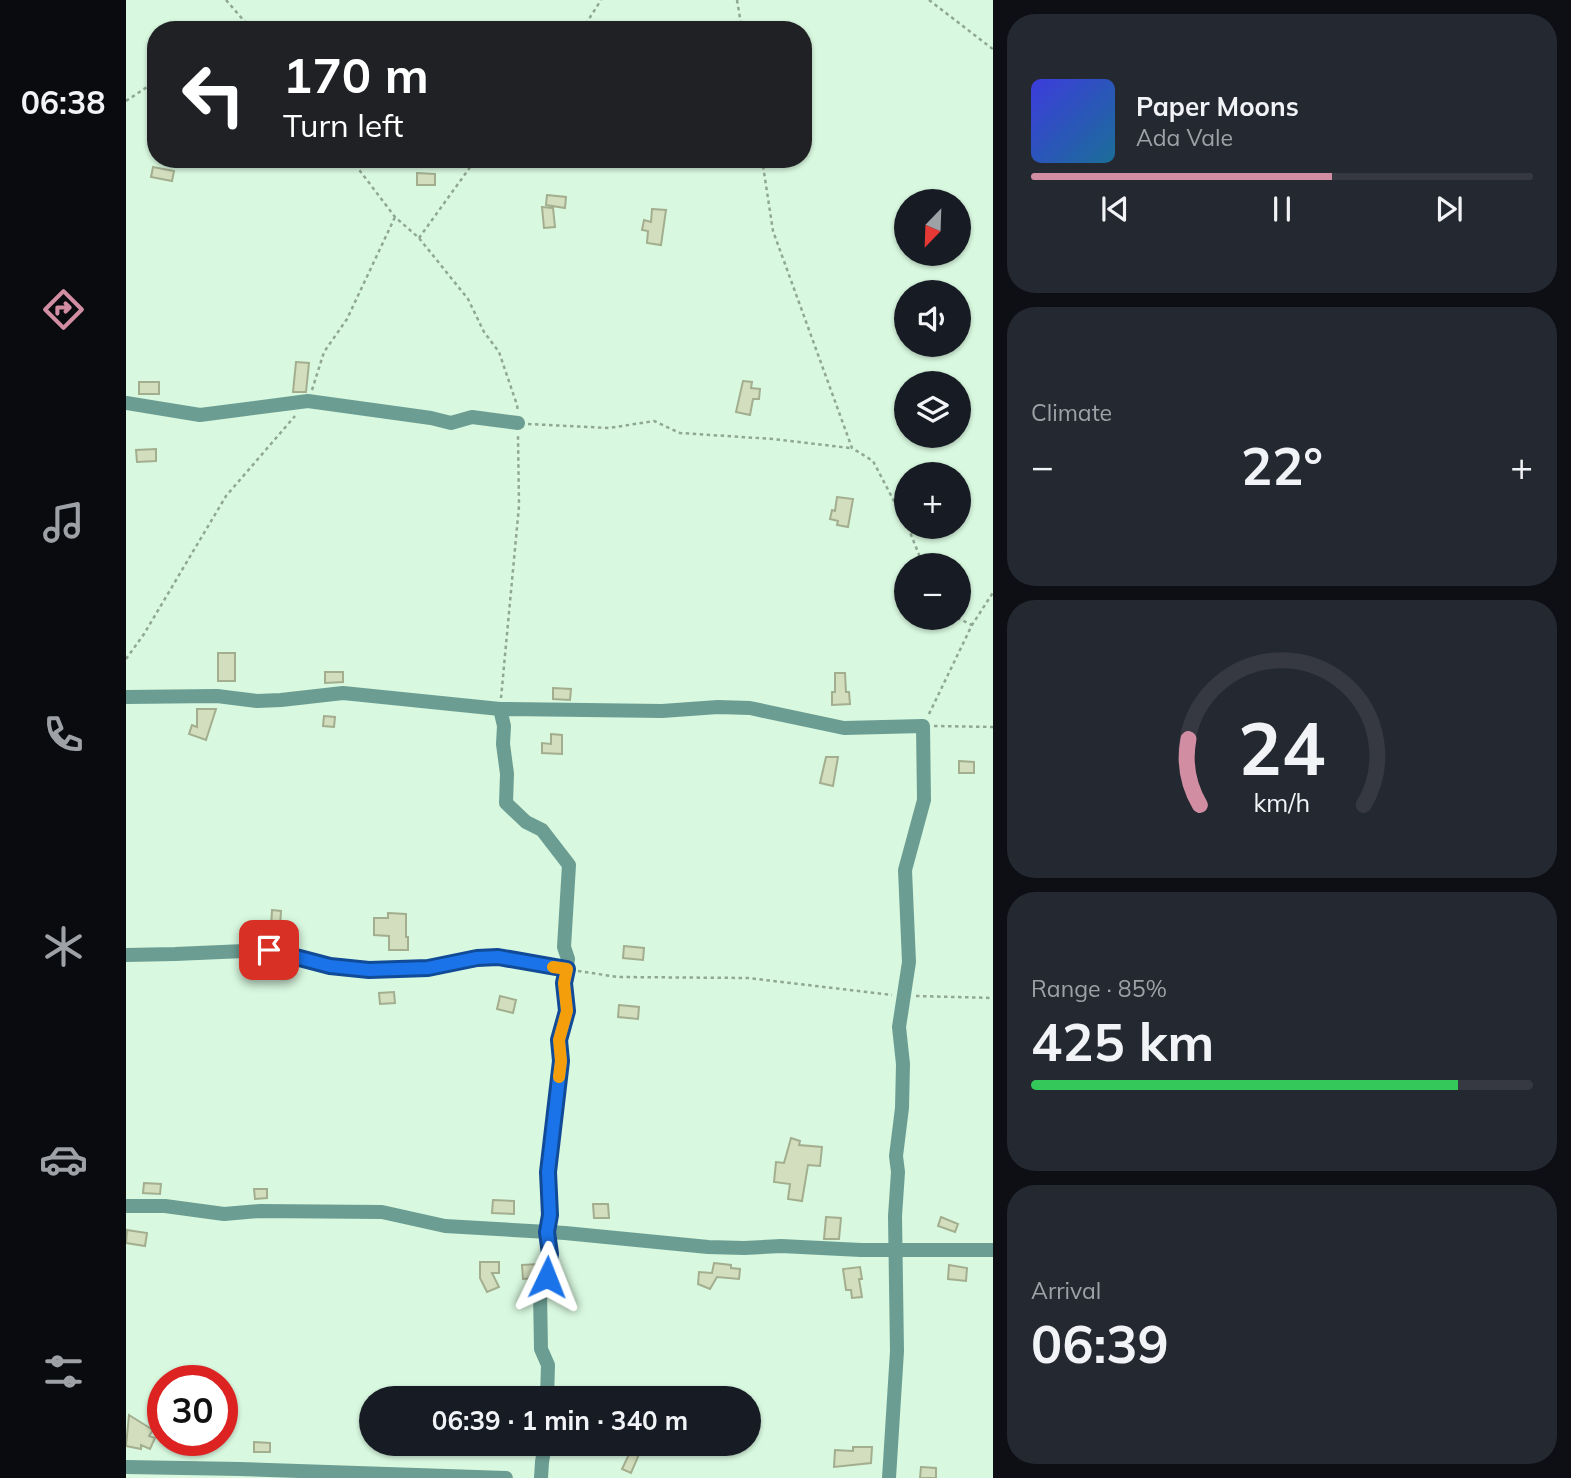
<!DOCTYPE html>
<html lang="en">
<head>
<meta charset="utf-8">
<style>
  body { margin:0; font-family:Mulish,sans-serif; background:#242831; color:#f1f3f6; height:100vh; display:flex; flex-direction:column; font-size:26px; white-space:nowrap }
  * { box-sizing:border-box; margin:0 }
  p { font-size:23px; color:#9ea1a6 }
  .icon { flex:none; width:38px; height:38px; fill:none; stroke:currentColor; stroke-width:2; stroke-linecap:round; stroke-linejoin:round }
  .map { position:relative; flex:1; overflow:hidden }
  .details { display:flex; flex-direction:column; gap:14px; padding:14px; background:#0d0f14; width:578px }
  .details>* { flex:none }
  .hud { position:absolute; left:21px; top:21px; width:665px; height:147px; border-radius:28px; box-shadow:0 2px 5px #0004; background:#202124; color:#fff; overflow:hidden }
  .needle { width:46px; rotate:203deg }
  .tools { position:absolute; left:768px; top:189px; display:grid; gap:14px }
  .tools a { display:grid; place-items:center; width:77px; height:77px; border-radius:50%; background:#171b24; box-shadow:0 2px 5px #0004; font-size:35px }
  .speed { position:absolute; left:21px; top:1365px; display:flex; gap:14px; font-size:35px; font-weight:700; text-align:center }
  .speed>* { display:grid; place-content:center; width:91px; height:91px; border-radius:50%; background:#171b24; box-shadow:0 2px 5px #0004; line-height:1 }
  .speed .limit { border:10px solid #d22; background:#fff; color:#111 }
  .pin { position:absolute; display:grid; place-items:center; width:60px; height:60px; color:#fff; margin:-30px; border-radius:14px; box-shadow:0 4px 10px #0006 }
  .me { position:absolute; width:77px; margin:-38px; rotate:2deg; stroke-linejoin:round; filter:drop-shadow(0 0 5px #0008) }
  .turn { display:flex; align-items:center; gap:24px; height:147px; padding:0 21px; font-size:32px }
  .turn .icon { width:91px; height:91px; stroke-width:2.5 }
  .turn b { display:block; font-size:49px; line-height:60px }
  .big { font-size:52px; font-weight:700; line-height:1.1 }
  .details .card { flex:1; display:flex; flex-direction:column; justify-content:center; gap:10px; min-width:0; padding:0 24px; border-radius:28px; background:#242831 }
  .details .dial { align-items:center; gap:0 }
  .dial svg { height:182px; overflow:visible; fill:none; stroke:#363941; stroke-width:7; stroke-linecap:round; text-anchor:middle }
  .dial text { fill:#f1f3f6; stroke:none }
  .song { display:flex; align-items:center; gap:21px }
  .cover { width:84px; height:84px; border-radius:10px; background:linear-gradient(135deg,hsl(240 70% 55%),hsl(200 70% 35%)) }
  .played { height:7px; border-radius:4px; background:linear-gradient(90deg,#d18ea3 60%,#363941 60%) }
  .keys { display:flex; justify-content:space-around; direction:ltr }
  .heat { display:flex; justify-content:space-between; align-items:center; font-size:38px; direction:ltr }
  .charge { height:10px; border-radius:5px; background:linear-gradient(90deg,#34c759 85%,#363941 0) }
  .trip { position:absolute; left:233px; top:1386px; width:402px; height:70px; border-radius:35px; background:#171b24; box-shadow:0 2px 5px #0004; font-weight:700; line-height:70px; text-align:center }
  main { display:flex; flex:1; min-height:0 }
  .menu { display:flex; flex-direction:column; width:126px; justify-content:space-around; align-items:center; background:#090b0e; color:#9ea1a6 }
  .menu .icon { width:49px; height:49px }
  .menu .current { color:#d18ea3 }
  .menu b { font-size:32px; color:#f1f3f6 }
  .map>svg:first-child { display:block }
</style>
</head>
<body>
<main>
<nav class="menu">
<b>06:38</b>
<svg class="icon current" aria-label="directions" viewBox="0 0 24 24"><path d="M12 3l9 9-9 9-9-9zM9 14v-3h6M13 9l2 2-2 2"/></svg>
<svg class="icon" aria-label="music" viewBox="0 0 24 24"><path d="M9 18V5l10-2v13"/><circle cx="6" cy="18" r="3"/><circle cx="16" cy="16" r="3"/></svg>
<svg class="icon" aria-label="phone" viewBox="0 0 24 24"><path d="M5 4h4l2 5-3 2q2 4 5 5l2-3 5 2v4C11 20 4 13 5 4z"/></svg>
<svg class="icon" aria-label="climate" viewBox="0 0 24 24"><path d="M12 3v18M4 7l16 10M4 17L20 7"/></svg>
<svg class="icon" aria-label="car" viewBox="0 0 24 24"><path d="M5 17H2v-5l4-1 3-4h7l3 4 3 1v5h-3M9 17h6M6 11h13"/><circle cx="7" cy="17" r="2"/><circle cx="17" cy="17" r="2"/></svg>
<svg class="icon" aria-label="filters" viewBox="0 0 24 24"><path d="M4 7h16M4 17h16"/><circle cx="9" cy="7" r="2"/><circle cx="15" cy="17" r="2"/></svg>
</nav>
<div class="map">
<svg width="868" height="1478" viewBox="0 0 868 1478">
  <rect width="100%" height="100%" fill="#d8f8df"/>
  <path fill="#d2debd" stroke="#a3ae8f" stroke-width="2" d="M27,167L48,171L46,181L25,177Z
    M291,173L309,174V185H291Z
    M421,195L440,197L439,208L420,205Z
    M416,207L427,208L429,227L418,228Z
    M526,209L540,210L535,245L521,243L522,231L516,230L518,220L525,222Z
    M170,362L183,363L180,392H167Z
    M617,381L626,382L625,388L634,389L633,399H627L624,415L610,412Z
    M13,382H33V394H13Z
    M30,449V461L11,462L10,450Z
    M711,497L727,499L722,527L711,525L712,521L704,519L706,510L709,511Z
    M92,653H109V681H92Z
    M199,672H217V682L199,683Z
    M709,673H719L720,692H723L724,704L706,705V692H709Z
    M427,688L445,689L444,700L427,699Z
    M71,709H90L80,740L63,734L66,725L71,727Z
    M198,716L209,717L208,727L197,726Z
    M425,734L436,735V754L416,753V743L425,744Z
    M700,757H712L707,786L694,783Z
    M833,761L848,762V773H833Z
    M146,910L155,911L154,927L145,928Z
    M262,913L280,914V937H282V950H263V936L248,935V918H262Z
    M135,928H152V938L135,937Z
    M498,946L518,948L517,960L497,958Z
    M268,992L269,1003L254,1004L253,993Z
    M374,996L390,1000L387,1013L371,1009Z
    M493,1005L513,1007L512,1019L492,1017Z
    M665,1138L674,1141L673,1145L696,1147L694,1166L682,1165L676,1201L662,1199L664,1184L648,1182L650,1162L658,1163Z
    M18,1183L35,1184L34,1194L17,1193Z
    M128,1189H141V1198L129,1199Z
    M367,1200L388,1201V1214L366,1213Z
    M467,1204H482L483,1218H468Z
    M700,1217L715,1218L713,1239H698Z
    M815,1217L832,1224L829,1232L812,1226Z
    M1,1230L21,1233L19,1246L0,1243Z
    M354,1262H373V1273H366L373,1287L361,1292L354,1278Z
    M588,1263L605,1265V1268L614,1269L613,1279L591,1277L584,1289L572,1284L573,1272L586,1273Z
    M413,1264L410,1278L397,1279L396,1265Z
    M823,1265L841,1268L840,1281L822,1279Z
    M734,1267L736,1279H733L736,1297L726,1298L725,1290H720L717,1269Z
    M3,1415L27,1430L23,1436L29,1438L24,1449L15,1445V1449L0,1446Z
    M128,1442L144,1443V1452H128Z
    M727,1447H746L745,1463L708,1467L709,1450L727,1451Z
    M506,1448L514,1452L505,1473L496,1469Z
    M795,1467L810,1468V1478H794Z"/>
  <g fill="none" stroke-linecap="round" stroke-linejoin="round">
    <path stroke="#8fa794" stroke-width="2.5" stroke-dasharray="3.5 3.5" stroke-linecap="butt" d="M100,0L126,30
      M611,0L616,30
      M803,0L868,50
      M108,30L120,22
      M456,30L475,0
      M0,101L30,81
      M225,159L269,217L293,238L342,299L358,332L373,352L391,405L392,412
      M636,159L647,231L726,448L747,461L780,524
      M293,238L350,159
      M186,390L198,352L221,319L269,217
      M402,424L483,428L528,421L554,433L647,439L724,448
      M782,527L797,565
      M831,618L846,625
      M0,659L18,634L100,496L169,416
      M375,698L393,506L392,436
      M803,714L846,625L868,591
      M808,726L868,727
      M452,971L492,977L622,978L766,995
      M790,996L868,998"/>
    <path stroke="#6c9d92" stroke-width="14" d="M0,403L74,415L182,401L305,418L325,423L346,417L392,423
      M0,697L91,696L131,701L155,700L217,693L374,709L536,711L592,707L624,708L718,728L797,726L798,800L779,870L783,962L773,1027L777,1064L776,1108L770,1156L772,1172L769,1216L771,1351L763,1478
      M374,709L378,726L377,744L381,774L380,803L400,822L416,830L443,865L438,947L442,959L438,983L441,1011L433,1039L435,1061L422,1172L424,1215L421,1232L424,1254L421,1277L414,1292L415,1349L422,1365L421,1398
      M0,955L49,954L143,950L203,966L243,970L302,968L350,958L372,957L441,969
      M0,1206H39L98,1214L134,1211L256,1212L319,1226L439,1233L582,1247L618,1248L655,1246L735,1250H868
      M0,1467L114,1469L380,1478
      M415,1478L416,1462L419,1444"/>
  </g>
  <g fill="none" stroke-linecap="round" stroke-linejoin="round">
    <defs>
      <path id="route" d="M143,950L204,966L243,970L302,968L351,958L372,957L441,969L438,983L441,1011L433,1040L435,1061L422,1172L424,1215L421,1232L424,1254L421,1277"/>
    </defs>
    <use href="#route" stroke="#114b97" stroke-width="18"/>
    <use href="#route" stroke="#1a73e8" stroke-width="12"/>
    <path stroke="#f59e0b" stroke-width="12" d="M427,967L441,969L438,983L441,1011L433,1040L435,1061L433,1077"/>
  </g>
</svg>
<div class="tools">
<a><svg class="needle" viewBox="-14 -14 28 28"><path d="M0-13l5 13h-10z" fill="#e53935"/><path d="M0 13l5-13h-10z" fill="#9ea1a6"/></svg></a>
<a><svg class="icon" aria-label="sound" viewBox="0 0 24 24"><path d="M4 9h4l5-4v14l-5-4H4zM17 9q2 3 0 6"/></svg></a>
<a><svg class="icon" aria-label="layers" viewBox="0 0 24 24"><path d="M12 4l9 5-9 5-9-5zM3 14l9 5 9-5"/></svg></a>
<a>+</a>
<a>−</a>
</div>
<div class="speed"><div class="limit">30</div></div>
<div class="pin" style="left:143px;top:950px;background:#d93025"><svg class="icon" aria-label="arrive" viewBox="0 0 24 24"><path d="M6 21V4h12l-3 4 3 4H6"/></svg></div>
<svg class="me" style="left:421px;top:1277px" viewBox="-20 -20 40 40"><path d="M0-17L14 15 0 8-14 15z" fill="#1a73e8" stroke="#fff" stroke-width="4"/></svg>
<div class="trip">06:39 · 1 min · 340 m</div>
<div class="hud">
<div class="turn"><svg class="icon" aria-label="left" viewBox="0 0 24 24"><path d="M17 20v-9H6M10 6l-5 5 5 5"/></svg><div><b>170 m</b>Turn left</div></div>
</div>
</div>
<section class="details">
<div class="card">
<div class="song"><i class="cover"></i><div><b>Paper Moons</b><p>Ada Vale</p></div></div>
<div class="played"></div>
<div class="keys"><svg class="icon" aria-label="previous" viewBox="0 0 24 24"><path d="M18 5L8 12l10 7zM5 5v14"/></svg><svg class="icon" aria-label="pause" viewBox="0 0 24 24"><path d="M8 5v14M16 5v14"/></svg><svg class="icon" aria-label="next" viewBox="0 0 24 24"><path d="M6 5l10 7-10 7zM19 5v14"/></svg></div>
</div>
<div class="card"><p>Climate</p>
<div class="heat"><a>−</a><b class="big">22°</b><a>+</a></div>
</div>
<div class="card dial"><svg viewBox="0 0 100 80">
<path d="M14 69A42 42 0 1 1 86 69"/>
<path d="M14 69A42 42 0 0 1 9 40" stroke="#d18ea3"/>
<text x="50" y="56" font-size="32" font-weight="700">24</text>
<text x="50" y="72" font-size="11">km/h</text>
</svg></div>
<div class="card"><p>Range · 85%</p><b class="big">425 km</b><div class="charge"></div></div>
<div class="card"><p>Arrival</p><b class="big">06:39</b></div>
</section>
</main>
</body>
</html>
